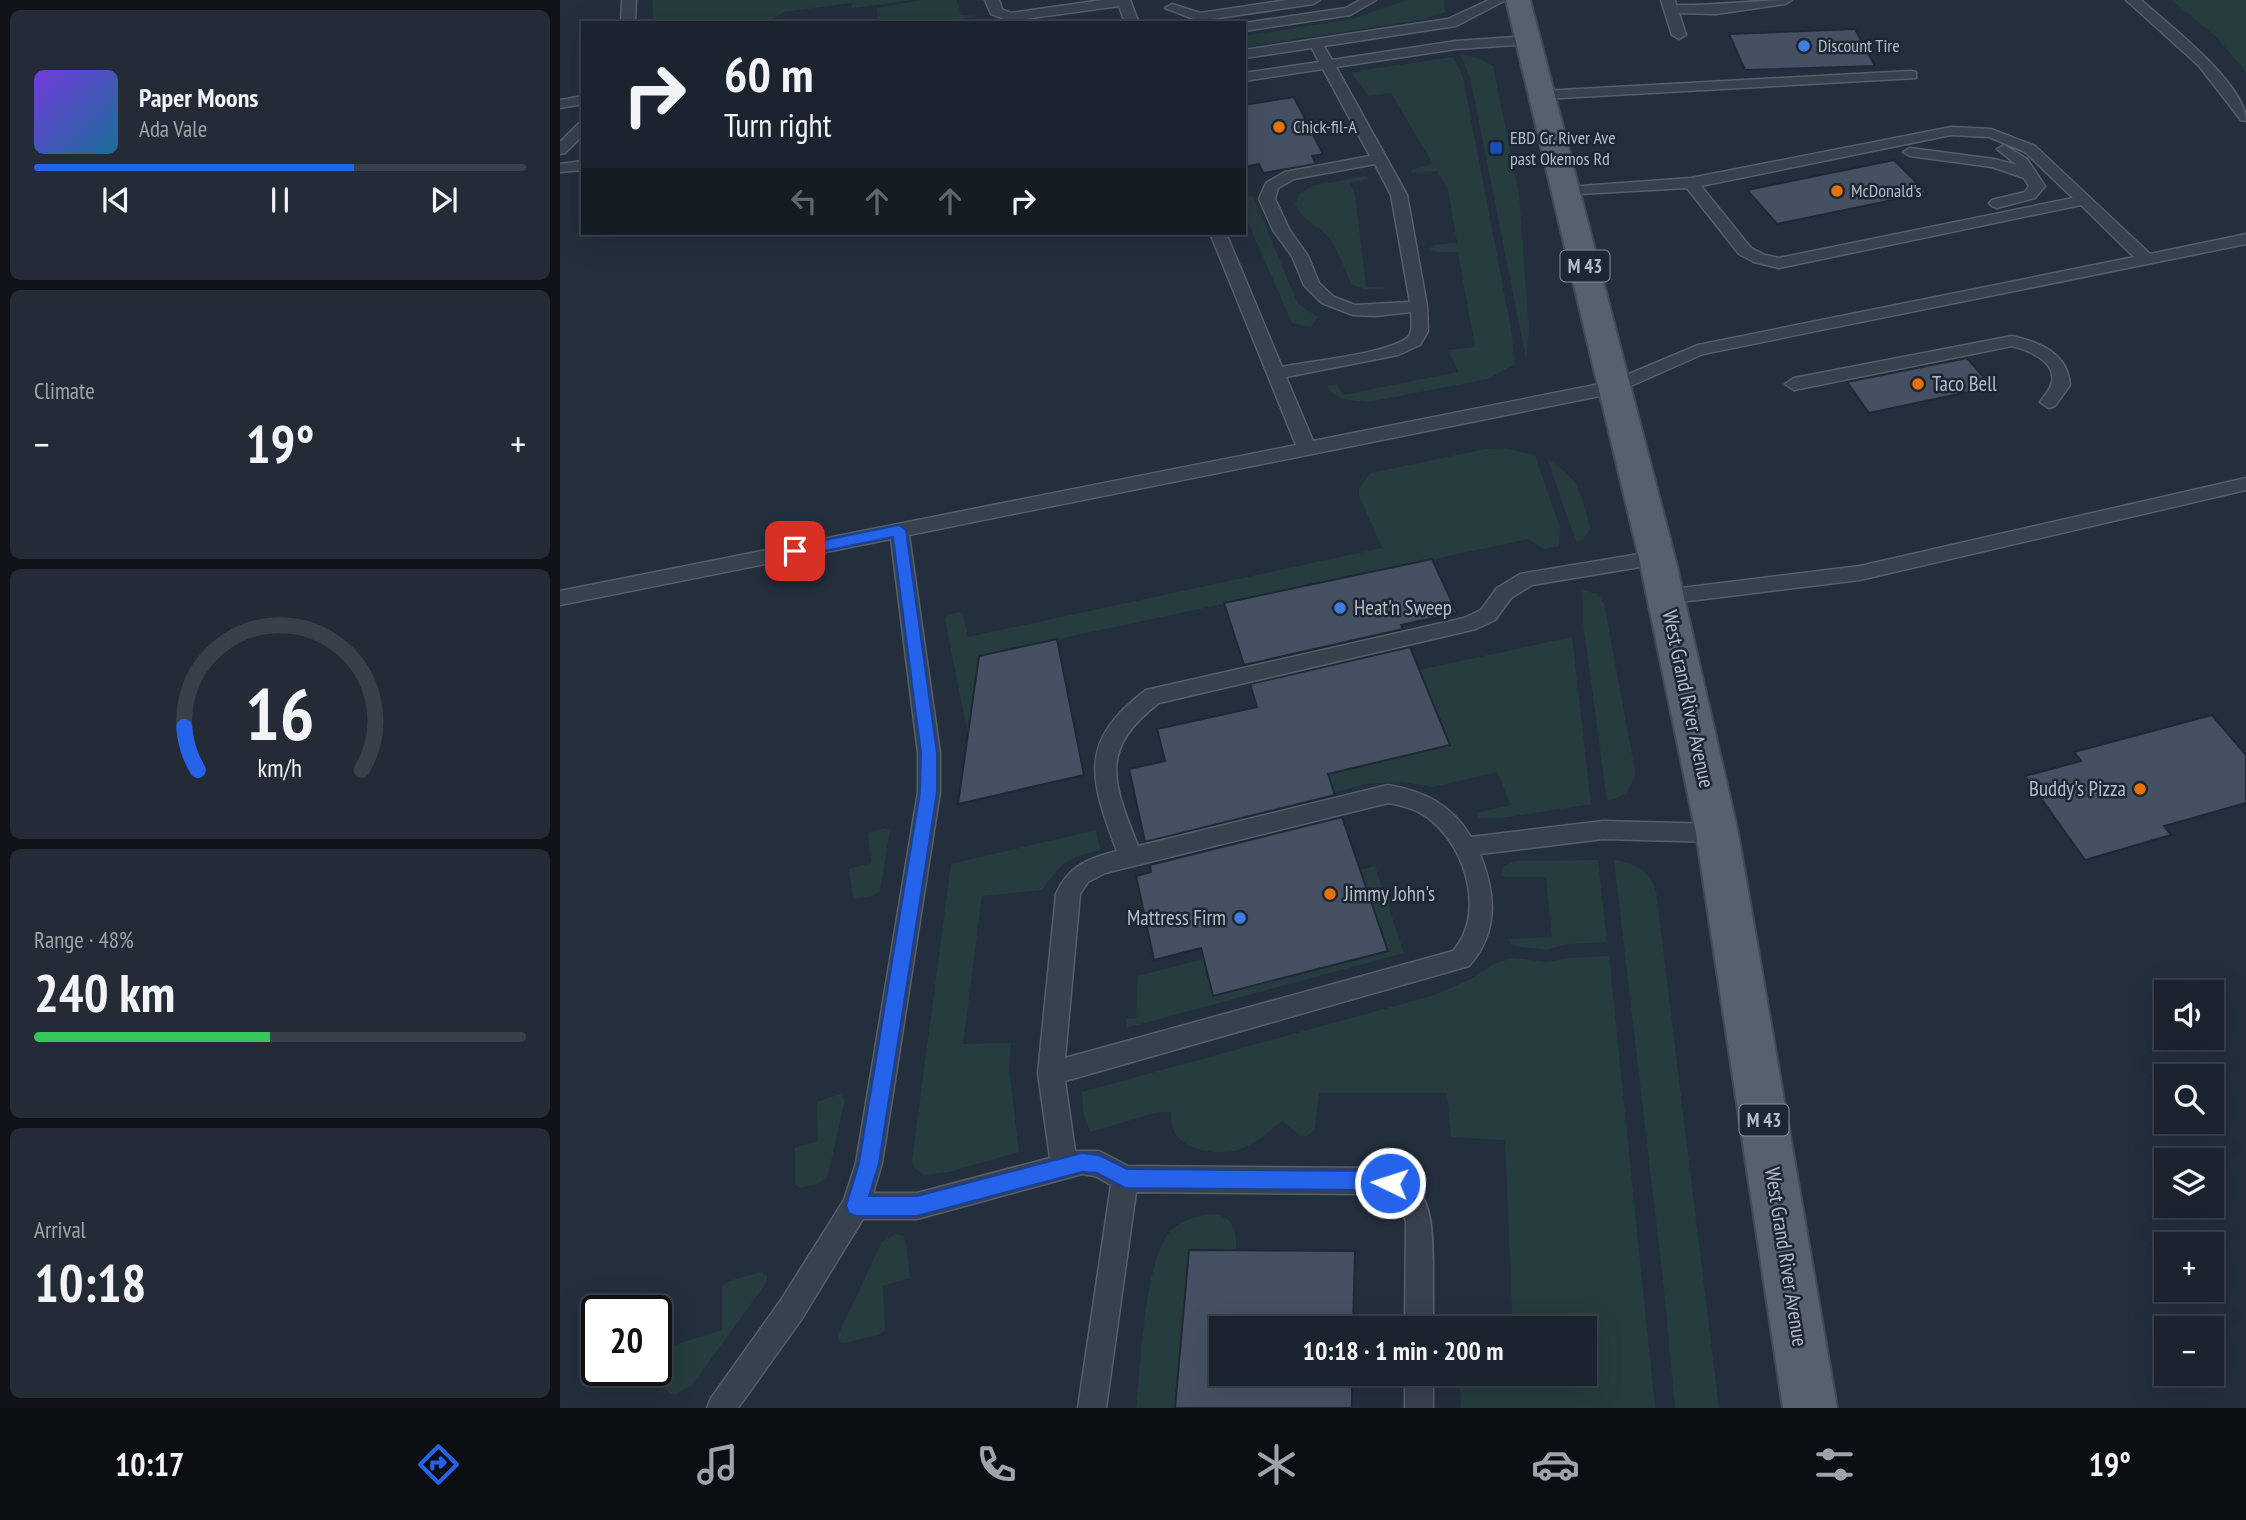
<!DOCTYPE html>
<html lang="en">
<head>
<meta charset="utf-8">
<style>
  body { margin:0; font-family:"PT Sans Narrow",sans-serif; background:#242b36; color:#f1f3f6; height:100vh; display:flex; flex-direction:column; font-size:26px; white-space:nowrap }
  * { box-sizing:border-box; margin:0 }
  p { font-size:23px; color:#a0a4aa }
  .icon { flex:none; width:38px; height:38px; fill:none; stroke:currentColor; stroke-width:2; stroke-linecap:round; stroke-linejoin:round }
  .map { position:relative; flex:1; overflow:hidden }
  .details { display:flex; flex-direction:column; gap:10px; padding:10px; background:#0f1319; width:560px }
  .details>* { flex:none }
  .top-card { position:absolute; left:21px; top:21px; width:665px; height:214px; border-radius:0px; box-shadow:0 7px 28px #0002,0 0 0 2px #39404a; background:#1b232e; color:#f1f3f6; overflow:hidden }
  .controls { position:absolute; left:1594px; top:980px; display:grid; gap:14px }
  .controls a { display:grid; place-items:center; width:70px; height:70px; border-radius:0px; background:#1b232e; box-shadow:0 7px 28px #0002,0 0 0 2px #39404a; font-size:35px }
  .speed { position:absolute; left:21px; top:1295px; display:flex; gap:14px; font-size:35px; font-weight:700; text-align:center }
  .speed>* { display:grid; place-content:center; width:91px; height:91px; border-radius:50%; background:#1b232e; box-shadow:0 7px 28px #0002,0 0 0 2px #39404a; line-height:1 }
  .speed .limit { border:4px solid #111; border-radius:10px; background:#fff; color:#111 }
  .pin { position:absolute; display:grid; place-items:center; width:60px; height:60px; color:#fff; margin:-30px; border-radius:14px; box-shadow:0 4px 10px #0006 }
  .me { position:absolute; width:77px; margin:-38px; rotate:274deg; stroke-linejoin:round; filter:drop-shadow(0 0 5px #0008) }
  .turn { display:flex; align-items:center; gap:24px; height:147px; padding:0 28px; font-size:32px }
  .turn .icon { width:91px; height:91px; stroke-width:2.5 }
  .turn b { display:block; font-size:49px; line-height:60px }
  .lanes { display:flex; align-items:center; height:66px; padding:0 28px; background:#0003; justify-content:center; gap:35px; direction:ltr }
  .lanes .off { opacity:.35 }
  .big { font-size:52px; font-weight:700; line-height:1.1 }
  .details .card { flex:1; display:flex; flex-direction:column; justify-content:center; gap:10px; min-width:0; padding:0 24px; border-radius:10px; background:#242b36 }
  .details .dial { align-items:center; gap:0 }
  .dial svg { height:182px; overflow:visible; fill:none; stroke:#39404a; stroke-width:7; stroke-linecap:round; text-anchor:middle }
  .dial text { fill:#f1f3f6; stroke:none }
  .song { display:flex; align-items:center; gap:21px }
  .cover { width:84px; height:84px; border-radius:10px; background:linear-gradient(135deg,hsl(260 70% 55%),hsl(200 70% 35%)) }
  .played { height:7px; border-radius:4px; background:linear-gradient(90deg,#2563eb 65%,#39404a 65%) }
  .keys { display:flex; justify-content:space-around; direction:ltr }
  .heat { display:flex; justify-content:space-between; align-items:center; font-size:38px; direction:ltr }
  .charge { height:10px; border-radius:5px; background:linear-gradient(90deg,#34c759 48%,#39404a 0) }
  .trip { position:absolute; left:649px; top:1316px; width:388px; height:70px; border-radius:0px; background:#1b232e; box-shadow:0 7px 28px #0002,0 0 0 2px #39404a; font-weight:700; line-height:70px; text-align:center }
  .tabs { display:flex; height:112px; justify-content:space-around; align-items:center; background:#0b0e12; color:#a0a4aa }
  .tabs .icon { width:49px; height:49px }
  .tabs .selected { color:#2563eb }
  .tabs b { font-size:32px; color:#f1f3f6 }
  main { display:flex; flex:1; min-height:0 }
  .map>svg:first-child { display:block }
</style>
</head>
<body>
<main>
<section class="details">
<div class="card">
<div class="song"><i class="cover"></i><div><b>Paper Moons</b><p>Ada Vale</p></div></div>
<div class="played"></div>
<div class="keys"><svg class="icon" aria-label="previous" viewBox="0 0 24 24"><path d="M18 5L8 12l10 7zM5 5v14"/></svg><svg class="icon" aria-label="pause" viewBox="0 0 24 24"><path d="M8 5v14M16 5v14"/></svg><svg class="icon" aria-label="next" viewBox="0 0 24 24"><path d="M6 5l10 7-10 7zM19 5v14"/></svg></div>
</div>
<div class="card"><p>Climate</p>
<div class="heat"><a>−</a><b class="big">19°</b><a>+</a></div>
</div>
<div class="card dial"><svg viewBox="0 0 100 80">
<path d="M14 69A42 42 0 1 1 86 69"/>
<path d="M14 69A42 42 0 0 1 8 50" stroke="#2563eb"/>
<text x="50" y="56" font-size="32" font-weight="700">16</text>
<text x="50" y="72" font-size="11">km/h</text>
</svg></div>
<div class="card"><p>Range · 48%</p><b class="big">240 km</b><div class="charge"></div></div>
<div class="card"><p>Arrival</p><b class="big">10:18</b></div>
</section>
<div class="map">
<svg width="1686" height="1408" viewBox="0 0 1686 1408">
  <rect width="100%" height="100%" fill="#242f3e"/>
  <path fill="#263c3f" d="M93,0H353L292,8L291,3L224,12L207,23H93Z
    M362,0H397L401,15L420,16L372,23L318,22L317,8Z
    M847,0H884L885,12L865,19L684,47V36L792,19Z
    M1612,0H1686V72L1655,36Z
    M900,54L918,58L933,66L959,194L969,330L966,359L910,77Z
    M893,57L903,77L951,329L955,364L928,379L808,402L781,399L769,390L767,386L777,384L783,395L898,372L888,350L915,347L898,252H876L869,249L874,245L897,243L888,189L877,171L851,173L852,170L873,164L831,93L809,96L793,76V73L804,70Z
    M806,176L809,179L789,183L795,194L806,287L833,288L804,289L791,284C784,268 779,250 768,237C757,225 743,220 735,205L739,194L752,186Z
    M684,191L687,197L693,196L738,304L758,317L751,327L732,323L684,213Z
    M944,448L975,455L1000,528L999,546L984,549L968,539L419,656L408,736L385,619L387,615L399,612L403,615L408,637L822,548L799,496V488L811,473L925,449Z
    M988,460C1021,478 1022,496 1030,530L1022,540L1017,542L1012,531Z
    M1022,590L1037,594L1044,603L1075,771C1073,790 1064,797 1047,801L1023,622Z
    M1012,637L1031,804L942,818H918L917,813L951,805L937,772L873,787L842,782L807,784L591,838L580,819L889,746L859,670Z
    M324,828L330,831L320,891L312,896L293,899L289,869L311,863L308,833Z
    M536,830L540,850C504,859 503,862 482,890L422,896L403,1044L451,1043L449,1069L459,1152L389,1172L364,1175L355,1169L352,1161L391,864Z
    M1038,860L1047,942L1006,944L987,950L953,946L948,939L992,937L986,877H944L940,874L944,866L955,861Z
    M1054,860C1075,863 1089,870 1096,891L1159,1408H1115L1104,1289Z
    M815,866L844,953L566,1028V1019L576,1018L578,976L644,959L654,996L827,951L801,870Z
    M1049,956L1095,1408H901L900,1388L903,1381L908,1379H955V1374H1026V1328H953L945,1140L891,1137L887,1093H759L755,1129L747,1136H740L722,1121C709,1132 696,1143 681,1149C662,1156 626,1152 615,1133C611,1127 612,1119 611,1112H598L530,1132L523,1112L522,1092L875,995L911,979L933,964L953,958L987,962L1007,958Z
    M277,1095H281L285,1100L268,1175L258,1184L239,1188L235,1184V1148L258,1141L257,1102Z
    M653,1214C674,1217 677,1230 676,1250L629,1251L615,1408H576C581,1366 584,1263 609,1233C620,1220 637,1216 653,1214Z
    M336,1234L343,1236L346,1242L350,1278L323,1286L325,1330L318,1335L285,1343L280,1342L278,1335L322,1242Z
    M201,1272L207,1276V1282L132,1385L117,1394H110L106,1389L105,1348L162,1330V1286L169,1281Z"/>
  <path fill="#455162" stroke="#1f2835" stroke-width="2" d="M1295,29L1315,66L1185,70L1169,34Z
    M734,97L763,154L752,156L756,164L703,173L699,164L684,167V105Z
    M1334,160L1367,193L1217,224L1187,190Z
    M1407,358L1432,387L1309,413L1287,382Z
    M872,559L897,613L841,625L843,629L684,665L664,603Z
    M497,639L524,775L398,804L419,656Z
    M850,647L890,745L768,774L775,795L585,842L569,769L605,761L597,729L697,707L690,684Z
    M1652,715L1686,755V803L1604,826L1611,835L1525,860L1465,776L1521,761L1514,752Z
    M782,817L828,951L653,996L641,948L594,960L576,876L591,872L590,865Z
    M629,1250L795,1251L793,1328H662V1374H792V1408H615Z"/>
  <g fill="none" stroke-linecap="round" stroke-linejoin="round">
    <defs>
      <path id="lane" d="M62,0H76L75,23H61Z
        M425,0H439L442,9L451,13L542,0H570L579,23H565L559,6L450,21L431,14Z
        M727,0H760L753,4L639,21L605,8L612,4L640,13Z
        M800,0H816L790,15L684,31V23L786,8Z
        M929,0H946L896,26L764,46L772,60L896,41L969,36L976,40L969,44L896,49L776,67L847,195L867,306L868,331L860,345L838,355L726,377L753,441L1050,382L1138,345L1574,257L1521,205L1219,268L1194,262L1179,254L1127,188L1002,195L999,192L1007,187L1131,178L1391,127L1431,129L1475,146L1590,254L1686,234V244L1143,354L1055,393L349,535L380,753V792L322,1163L313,1193H357L490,1158L478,1073L496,894C508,866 529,858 557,851C530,779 517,742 586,690L904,618L921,610L937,588L960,574L1097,551L1104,553L1107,558L1104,563L972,585L951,598L935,620L916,629L599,703C538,750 553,782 578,846L828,785C864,791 892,805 911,837L1043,821L1157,824L1165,826L1168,833L1165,840L1157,842L1043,839L920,854C936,894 939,932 909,966L505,1081L515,1151H539L568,1166L810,1168C871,1178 872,1211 873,1263C873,1285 873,1307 873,1328H845L846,1221C839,1203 828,1196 810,1194L576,1192L546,1408H518L551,1185L535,1176L522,1174L357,1219H303L241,1320L178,1408H147L151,1398L221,1300L284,1200L296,1163L358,792V753L331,539L0,605V591L736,445L650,233H666L722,367C750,361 826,354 847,338C854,332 851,320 851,312L815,316L793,315L762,303L744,285L732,256L713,230L699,199L706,183L725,172L810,156L763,69L684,81V73L759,62L752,48L684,58V50L888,19ZM1391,135L1429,137L1465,152L1513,198L1219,258L1205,255L1191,248L1141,186ZM815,164L831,195L850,302L795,305L774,297L759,283L748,256L729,229L715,199L718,188L734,179ZM828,803C845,806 860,810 873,822C907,851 925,915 893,951L505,1058L520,894L528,882L545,873Z
        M1101,0H1115L1116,5C1155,6 1193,0 1232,0L1225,4L1156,14L1119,13L1126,35L1119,39L1112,35Z
        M1566,0H1581C1609,25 1686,84 1686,121L1681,120L1639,66Z
        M1351,71L1356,72V78L983,99L976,95L983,91Z
        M23,96V104L0,108V100Z
        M23,123V135L5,153L0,154V142L18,124Z
        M1444,145L1467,159L1485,186L1475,198L1437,208L1432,206L1429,203L1432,200L1465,192L1469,186L1464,178L1432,167L1350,156L1343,152L1350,148L1434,159L1457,165L1437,149Z
        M23,161V170L0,172V164Z
        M1452,336C1479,342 1508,353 1510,385L1495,406L1489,408L1480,402C1484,396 1491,389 1492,382C1496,361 1468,350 1452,346L1234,390L1225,384L1234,378Z
        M1686,478V490L1300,580L1105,604L1098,602L1095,597L1098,592L1105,590L1300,566Z
        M845,1374H873V1408H845Z"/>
      <path id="primary" d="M946,0H970L1115,558L1178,833L1277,1408H1223L1136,833L1079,558Z"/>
    </defs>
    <use href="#lane" stroke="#565f6c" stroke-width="3"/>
    <use href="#primary" stroke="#414a57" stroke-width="4"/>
    <use href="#lane" fill="#38414e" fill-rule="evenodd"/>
    <use href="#primary" fill="#56606e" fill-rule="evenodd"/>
  </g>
  <path fill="#2563eb" stroke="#184099" stroke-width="2" d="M339,525L346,530L377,753V792L319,1163L309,1196H357L522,1153L539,1155L567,1169L810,1171L837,1177L840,1183L837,1190L830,1193L810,1190L565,1188L537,1173L522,1172L357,1216H296L289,1213L286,1206L299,1163L360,792L361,753L333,537L235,557L227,551L235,546Z"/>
  <g fill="#3f7fe0" stroke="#1d2633" stroke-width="2.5">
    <circle cx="1244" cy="46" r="7"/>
    <circle cx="780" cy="608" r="7"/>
    <circle cx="680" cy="918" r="7"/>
  </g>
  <g fill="#e8710a" stroke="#1d2633" stroke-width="2.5">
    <circle cx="719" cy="127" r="7"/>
    <circle cx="1277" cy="191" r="7"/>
    <circle cx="1358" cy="384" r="7"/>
    <circle cx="1580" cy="789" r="7"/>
    <circle cx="770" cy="894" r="7"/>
  </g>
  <rect fill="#1a4fb4" stroke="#1d2633" stroke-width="2.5" x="929" y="141" width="14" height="14" rx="3.5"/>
  <g text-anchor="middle" stroke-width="5" stroke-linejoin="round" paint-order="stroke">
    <g font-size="18" fill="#b4bcc9" stroke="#1d2633" text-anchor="start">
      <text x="1258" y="52">Discount Tire</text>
      <text x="733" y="133">Chick-fil-A</text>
      <text x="950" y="144">EBD Gr. River Ave<tspan x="950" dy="21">past Okemos Rd</tspan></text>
      <text x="1291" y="197">McDonald's</text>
    </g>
    <g fill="#1d2633" stroke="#878f9c" stroke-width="2">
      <rect x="1000.5" y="250.5" width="49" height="31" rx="5"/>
      <rect x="1179.5" y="1104.5" width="49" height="31" rx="5"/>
    </g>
    <g font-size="19" font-weight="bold" fill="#b4bcc9">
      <text x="1025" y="273">M 43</text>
      <text x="1204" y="1127">M 43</text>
    </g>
    <g font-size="21" fill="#b4bcc9" stroke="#1d2633" text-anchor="start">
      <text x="1372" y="391">Taco Bell</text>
      <text x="794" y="615">Heat'n Sweep</text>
      <text x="1566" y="796" text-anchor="end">Buddy's Pizza</text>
      <text x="784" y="901">Jimmy John's</text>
      <text x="666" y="925" text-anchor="end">Mattress Firm</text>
    </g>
    <g font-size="21" fill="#b4bcc9" stroke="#1d2633">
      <text transform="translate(1128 699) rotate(78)" y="7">West Grand River Avenue</text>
      <text transform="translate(1226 1257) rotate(81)" y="7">West Grand River Avenue</text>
    </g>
  </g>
</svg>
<div class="controls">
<a><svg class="icon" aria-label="sound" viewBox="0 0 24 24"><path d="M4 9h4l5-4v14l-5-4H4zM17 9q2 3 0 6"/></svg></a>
<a><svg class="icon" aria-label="search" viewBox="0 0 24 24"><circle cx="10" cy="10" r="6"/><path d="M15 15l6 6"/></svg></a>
<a><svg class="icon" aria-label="layers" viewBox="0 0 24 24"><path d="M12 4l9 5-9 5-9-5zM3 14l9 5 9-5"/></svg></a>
<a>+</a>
<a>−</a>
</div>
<div class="speed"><div class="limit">20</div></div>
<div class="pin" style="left:235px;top:551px;background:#d93025"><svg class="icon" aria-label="arrive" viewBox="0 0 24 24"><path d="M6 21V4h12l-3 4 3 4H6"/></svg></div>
<svg class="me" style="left:830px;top:1183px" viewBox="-20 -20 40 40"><circle r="17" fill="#2563eb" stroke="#fff" stroke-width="3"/><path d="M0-11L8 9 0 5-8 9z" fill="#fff"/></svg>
<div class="trip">10:18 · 1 min · 200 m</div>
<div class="top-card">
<div class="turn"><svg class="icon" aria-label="right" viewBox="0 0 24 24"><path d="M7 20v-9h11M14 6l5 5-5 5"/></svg><div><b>60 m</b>Turn right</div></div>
<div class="lanes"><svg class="icon off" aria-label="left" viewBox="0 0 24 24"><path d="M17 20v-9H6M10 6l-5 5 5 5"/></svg><svg class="icon off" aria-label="ahead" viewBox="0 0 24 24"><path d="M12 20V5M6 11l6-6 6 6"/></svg><svg class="icon off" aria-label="ahead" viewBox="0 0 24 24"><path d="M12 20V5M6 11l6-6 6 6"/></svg><svg class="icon" aria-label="right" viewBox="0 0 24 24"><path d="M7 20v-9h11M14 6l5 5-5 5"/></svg></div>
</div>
</div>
</main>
<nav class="tabs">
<b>10:17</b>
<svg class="icon selected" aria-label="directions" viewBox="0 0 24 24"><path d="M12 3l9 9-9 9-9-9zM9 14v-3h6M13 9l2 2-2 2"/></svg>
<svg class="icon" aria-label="music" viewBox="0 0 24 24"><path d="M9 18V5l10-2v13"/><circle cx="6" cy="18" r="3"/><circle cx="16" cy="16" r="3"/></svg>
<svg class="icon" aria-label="phone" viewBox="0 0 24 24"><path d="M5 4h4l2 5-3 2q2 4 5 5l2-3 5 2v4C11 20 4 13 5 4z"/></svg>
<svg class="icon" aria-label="climate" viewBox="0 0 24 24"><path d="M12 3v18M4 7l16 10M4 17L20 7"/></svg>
<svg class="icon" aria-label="car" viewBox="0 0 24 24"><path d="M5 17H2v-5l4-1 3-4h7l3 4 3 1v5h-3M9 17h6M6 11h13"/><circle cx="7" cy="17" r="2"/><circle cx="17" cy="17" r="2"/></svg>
<svg class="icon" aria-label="filters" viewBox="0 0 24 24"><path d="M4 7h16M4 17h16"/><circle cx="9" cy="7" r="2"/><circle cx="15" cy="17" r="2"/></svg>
<b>19°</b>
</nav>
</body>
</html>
